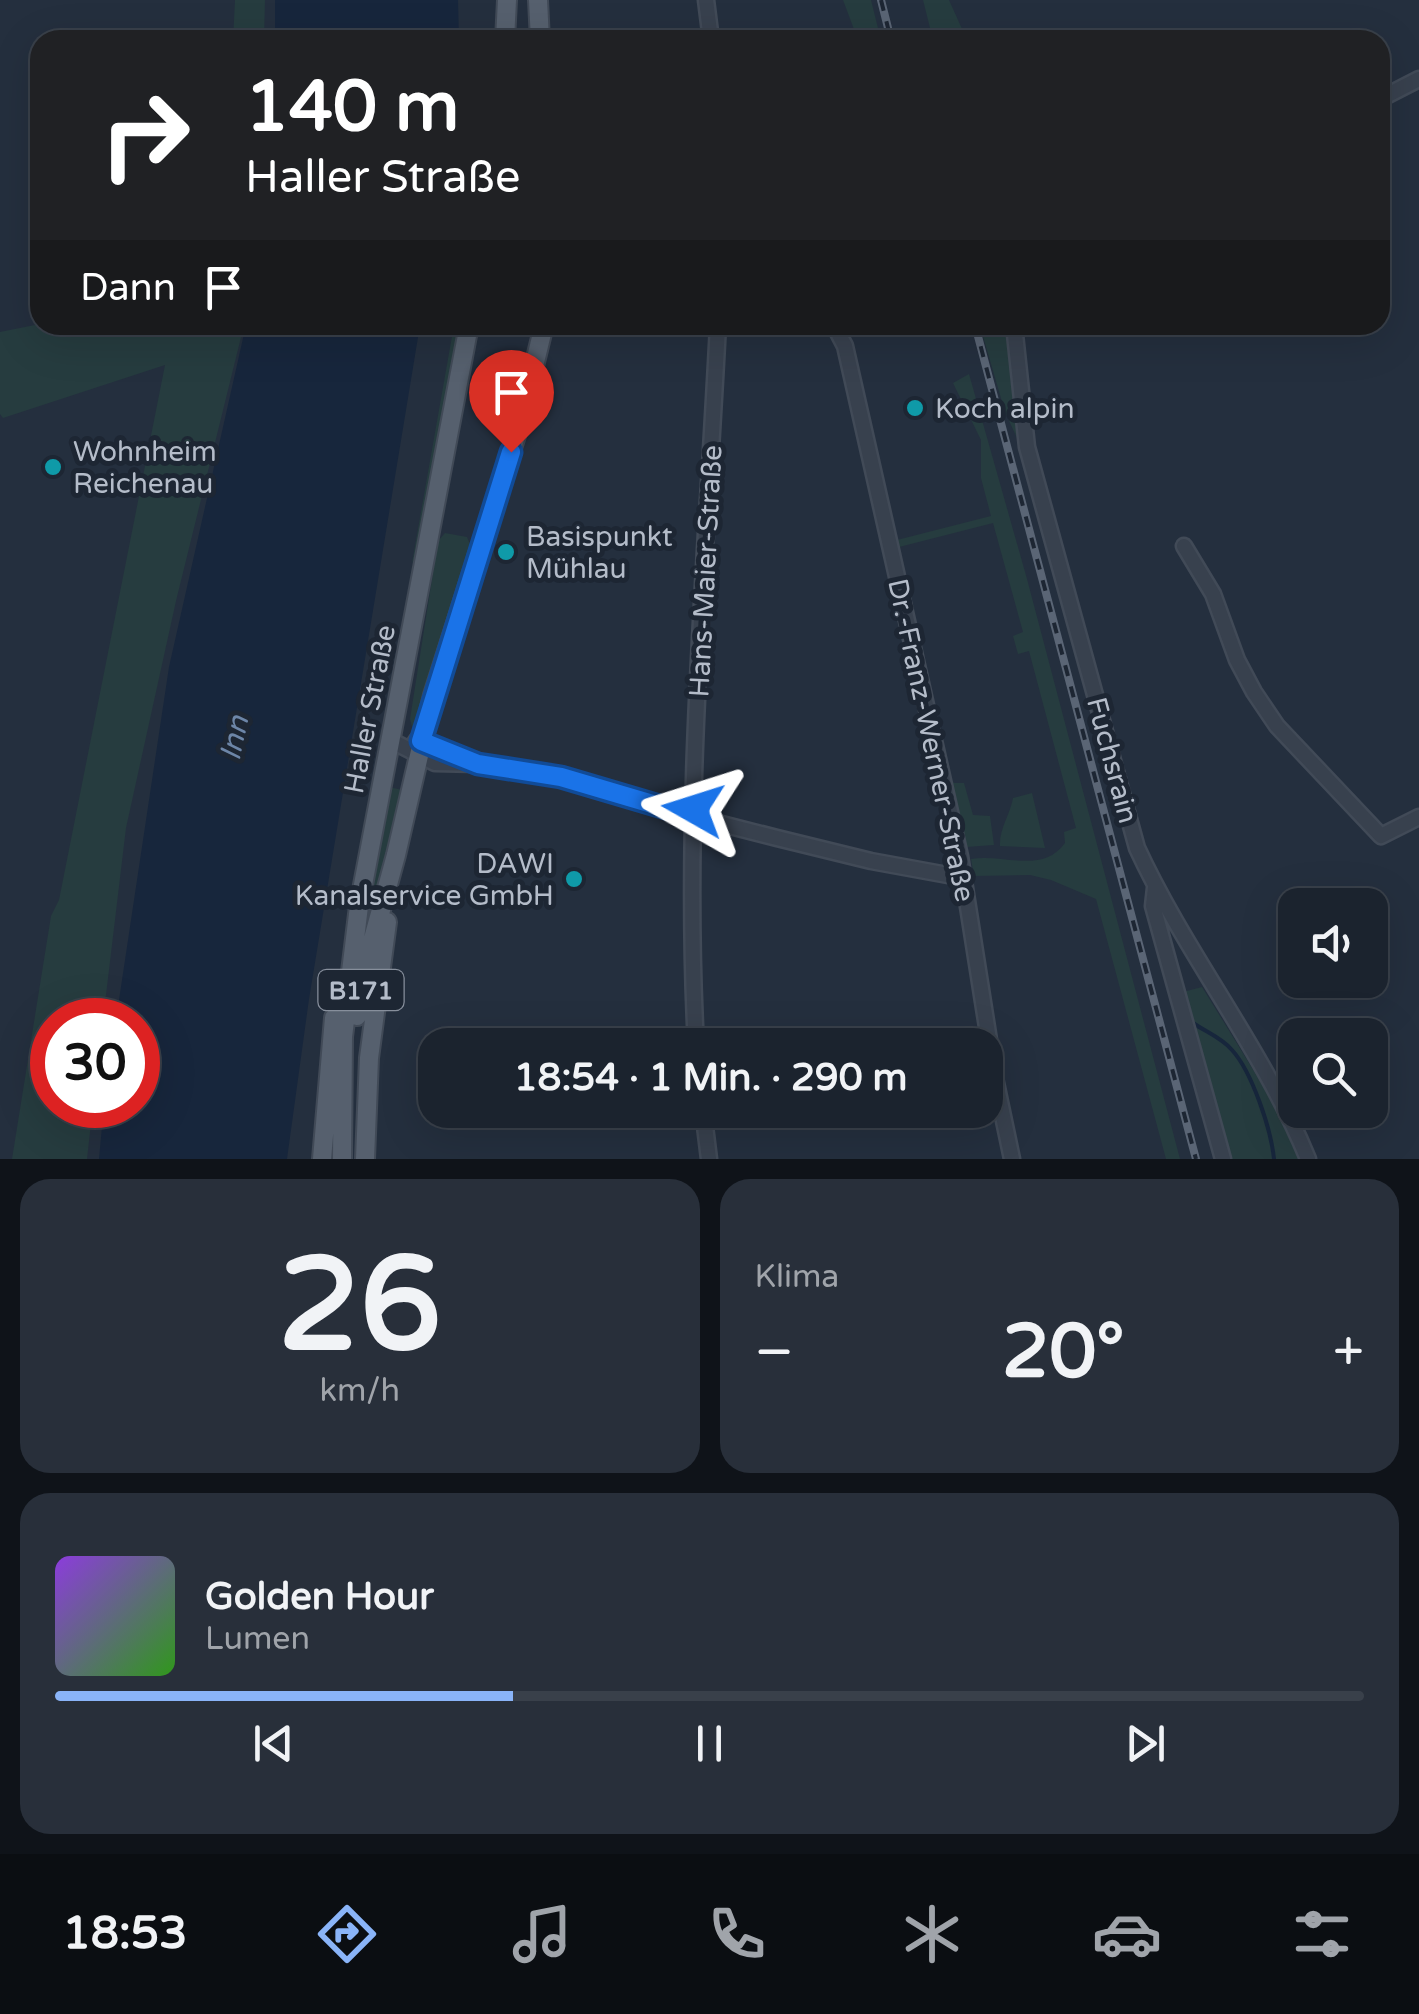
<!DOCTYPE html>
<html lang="de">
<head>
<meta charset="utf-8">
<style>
  body { margin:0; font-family:"Varela Round",sans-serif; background:#282f3a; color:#f1f3f6; height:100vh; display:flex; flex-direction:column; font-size:38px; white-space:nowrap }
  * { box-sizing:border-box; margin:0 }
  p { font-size:32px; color:#a0a4aa }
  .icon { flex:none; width:55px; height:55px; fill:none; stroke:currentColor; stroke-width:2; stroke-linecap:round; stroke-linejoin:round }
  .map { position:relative; height:1159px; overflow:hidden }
  .details { display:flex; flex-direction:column; gap:20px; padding:20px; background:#0f1319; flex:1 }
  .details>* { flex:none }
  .top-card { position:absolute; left:30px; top:30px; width:1360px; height:305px; border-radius:30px; box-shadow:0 10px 40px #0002,0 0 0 2px #39404a; background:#202124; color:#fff; overflow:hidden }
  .tools { position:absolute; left:1278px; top:888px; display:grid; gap:20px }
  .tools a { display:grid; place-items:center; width:110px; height:110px; border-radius:20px; background:#1b232e; box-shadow:0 10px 40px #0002,0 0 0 2px #39404a; font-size:50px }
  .speed { position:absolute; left:30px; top:998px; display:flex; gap:20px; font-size:50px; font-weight:700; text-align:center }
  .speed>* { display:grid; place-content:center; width:130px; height:130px; border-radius:50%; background:#1b232e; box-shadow:0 10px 40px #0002,0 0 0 2px #39404a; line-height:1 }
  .speed .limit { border:15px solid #d22; background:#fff; color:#111 }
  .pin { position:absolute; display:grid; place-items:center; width:85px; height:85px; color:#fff; margin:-102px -42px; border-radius:50% 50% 50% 0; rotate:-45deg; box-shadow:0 0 10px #0007 }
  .pin .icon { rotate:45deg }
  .me { position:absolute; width:110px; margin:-55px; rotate:276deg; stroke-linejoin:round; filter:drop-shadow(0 0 8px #0008) }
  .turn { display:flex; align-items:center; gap:35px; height:210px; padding:0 50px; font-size:45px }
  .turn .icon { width:130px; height:130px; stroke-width:2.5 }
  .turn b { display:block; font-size:70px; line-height:85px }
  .then { display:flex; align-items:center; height:95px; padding:0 50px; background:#0003; gap:20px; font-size:38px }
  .big { font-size:75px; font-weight:700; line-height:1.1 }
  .details .widget { flex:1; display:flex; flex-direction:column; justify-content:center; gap:15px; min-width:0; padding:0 35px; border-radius:30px; background:#282f3a }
  .details .dial { align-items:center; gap:0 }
  .dial b { font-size:130px; line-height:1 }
  .song { display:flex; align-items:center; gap:30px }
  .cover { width:120px; height:120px; border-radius:15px; background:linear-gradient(135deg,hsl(270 70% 55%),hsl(110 70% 35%)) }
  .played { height:10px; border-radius:5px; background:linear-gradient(90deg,#8ab4f8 35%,#39404a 35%) }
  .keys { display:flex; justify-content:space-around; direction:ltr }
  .heat { display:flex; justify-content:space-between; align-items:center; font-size:55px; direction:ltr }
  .details .tiles { flex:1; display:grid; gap:20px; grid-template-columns:1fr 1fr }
  .widget:last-child { grid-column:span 2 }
  .trip { position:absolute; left:418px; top:1028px; width:585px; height:100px; border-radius:30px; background:#1b232e; box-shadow:0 10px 40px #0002,0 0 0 2px #39404a; font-weight:700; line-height:100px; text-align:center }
  .dock { display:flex; height:160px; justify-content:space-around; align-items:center; background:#0b0e12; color:#a0a4aa }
  .dock .icon { width:70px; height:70px }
  .dock .on { color:#8ab4f8 }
  .dock b { font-size:45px; color:#f1f3f6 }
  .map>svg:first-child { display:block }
</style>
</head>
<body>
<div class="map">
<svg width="1419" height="1159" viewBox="0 0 1419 1159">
  <rect width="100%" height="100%" fill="#242f3e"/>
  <path fill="#263c3f" d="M235,0H265L264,40H233Z
    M843,0H871L881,40H858Z
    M923,0H949L967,40H933Z
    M40,324L244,325L176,601L126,828L103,1020H52V1105H93L87,1159H12L51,916L59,900L165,365L3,418L0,414V332Z
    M454,325H461L419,551L412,563Z
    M1007,325L1009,327L1023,451L1005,412L980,326Z
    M969,374L1027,579L1180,1159H1166L1096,899L1051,880L1030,875L974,876L971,859C1004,853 1042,875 1065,843L1064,832L1076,828L1029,651L1018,654L1013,636L1023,632L993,523L899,547L897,540L991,516L981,478V440L953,383Z
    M445,533L467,537L472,549L414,734L410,719L438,541Z
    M951,780L954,783H964L973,815L990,816L994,845L966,847Z
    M388,787L403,790L374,909L356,962Z
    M1032,793L1045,848L1000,846C999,829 1010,815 1013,798Z
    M1202,987L1278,1110L1298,1159H1228L1183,992Z"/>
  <path fill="#17263c" d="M275,0H458L459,40H275Z
    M246,325H420L309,999L287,1159H99L104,1105H138V1020H116L169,667Z"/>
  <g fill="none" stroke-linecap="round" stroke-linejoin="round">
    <path stroke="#17263c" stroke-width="4" d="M1193,1023C1206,1032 1222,1038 1232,1050C1252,1072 1271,1129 1274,1159"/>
    <defs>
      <path id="minor" d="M706,0L711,40
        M1380,99L1419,79
        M834,325L845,346L960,856L995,1078L1012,1159
        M941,325H951
        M1014,325L1027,447L1137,848C1187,956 1263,1049 1308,1159
        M1184,546L1213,594L1237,660L1254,692L1277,726L1381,836L1419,817
        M390,740L435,763L478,764L561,777L675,812L777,838L871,861L964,878
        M416,741L475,763
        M1155,888L1153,906L1223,1159
        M696,1045C683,805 706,564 718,325
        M703,1110L709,1159"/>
      <path id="major" d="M538,0L540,40
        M505,40L507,0
        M357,1016L370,950L396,855L433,695L521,420L544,325
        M322,1159L334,1018
        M342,1159L343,1037L359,906L469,325
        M365,1159L369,1058L387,922"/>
    </defs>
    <use href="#minor" stroke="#414a57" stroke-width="19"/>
    <use href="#major" stroke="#414a57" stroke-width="22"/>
    <use href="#minor" stroke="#38414e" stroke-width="14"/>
    <use href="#major" stroke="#56606e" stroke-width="18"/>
    <defs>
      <path id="rail" d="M881,0L891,40
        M975,325L1196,1159"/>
    </defs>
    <use href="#rail" stroke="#5a6575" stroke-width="8"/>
    <use href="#rail" stroke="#1d2633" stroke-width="4" stroke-dasharray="11" stroke-linecap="butt"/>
  </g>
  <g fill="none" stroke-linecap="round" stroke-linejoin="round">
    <defs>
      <path id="route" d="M511,452L421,741L478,764L561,777L693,816V809"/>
    </defs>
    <use href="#route" stroke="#114b97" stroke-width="25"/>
    <use href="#route" stroke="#1a73e8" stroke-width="18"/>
  </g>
  <g fill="#0f9aa8" stroke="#1d2633" stroke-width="4">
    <circle cx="915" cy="408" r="10"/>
    <circle cx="53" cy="467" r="10"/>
    <circle cx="506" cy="552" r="10"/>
    <circle cx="574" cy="879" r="10"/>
  </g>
  <g text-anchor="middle" stroke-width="10" stroke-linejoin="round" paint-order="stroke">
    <rect fill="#1d2633" stroke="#878f9c" stroke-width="2.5" x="318.5" y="970" width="85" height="40" rx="8"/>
    <g font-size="25" font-weight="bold" fill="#b4bcc9">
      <text x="361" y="999">B171</text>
    </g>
    <g font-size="28" fill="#b4bcc9" stroke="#1d2633" text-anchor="start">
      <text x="935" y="418">Koch alpin</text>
      <text x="73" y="461">Wohnheim<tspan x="73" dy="32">Reichenau</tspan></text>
      <text x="526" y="546">Basispunkt<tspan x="526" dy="32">Mühlau</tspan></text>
      <text x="554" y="873" text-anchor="end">DAWI<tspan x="554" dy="32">Kanalservice GmbH</tspan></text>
    </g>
    <g font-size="28" fill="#b4bcc9" stroke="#1d2633">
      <text transform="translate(705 571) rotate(-87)" y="10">Hans-Maier-Straße</text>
      <text transform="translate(369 709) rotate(-79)" y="10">Haller Straße</text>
      <text transform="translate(932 740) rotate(78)" y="10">Dr.-Franz-Werner-Straße</text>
      <text transform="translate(1113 760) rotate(75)" y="10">Fuchsrain</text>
    </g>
    <g font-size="30" font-style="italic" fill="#6d86a8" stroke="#1d2633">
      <text transform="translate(234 738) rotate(-78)" y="10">Inn</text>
    </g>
  </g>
</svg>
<div class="tools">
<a><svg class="icon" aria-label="sound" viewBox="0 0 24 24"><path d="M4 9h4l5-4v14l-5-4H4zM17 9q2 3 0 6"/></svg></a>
<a><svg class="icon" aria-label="search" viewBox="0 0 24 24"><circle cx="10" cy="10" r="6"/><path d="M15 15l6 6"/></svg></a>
</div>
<div class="speed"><div class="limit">30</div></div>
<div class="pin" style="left:511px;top:452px;background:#d93025"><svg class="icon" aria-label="arrive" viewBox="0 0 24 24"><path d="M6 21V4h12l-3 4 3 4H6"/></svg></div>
<svg class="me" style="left:693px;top:809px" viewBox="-20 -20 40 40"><path d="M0-17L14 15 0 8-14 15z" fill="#1a73e8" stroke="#fff" stroke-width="4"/></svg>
<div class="trip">18:54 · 1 Min. · 290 m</div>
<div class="top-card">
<div class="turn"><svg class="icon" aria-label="right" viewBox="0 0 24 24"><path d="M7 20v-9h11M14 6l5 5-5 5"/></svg><div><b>140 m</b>Haller Straße</div></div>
<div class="then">Dann<svg class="icon" aria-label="arrive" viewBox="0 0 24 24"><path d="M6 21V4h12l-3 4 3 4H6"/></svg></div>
</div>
</div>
<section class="details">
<div class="tiles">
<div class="widget dial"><b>26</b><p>km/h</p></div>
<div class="widget"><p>Klima</p>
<div class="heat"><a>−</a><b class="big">20°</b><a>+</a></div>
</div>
<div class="widget">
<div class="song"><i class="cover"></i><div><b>Golden Hour</b><p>Lumen</p></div></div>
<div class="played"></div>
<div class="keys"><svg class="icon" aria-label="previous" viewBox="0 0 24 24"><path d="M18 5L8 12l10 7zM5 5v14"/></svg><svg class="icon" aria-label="pause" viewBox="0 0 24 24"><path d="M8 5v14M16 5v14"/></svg><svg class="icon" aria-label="next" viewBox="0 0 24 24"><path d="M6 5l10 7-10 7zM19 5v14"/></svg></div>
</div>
</div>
</section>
<nav class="dock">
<b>18:53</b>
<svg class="icon on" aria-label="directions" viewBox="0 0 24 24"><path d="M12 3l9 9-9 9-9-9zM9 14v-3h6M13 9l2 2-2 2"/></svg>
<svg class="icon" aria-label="music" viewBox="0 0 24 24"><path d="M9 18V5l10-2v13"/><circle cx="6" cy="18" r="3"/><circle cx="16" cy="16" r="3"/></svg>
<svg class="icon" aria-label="phone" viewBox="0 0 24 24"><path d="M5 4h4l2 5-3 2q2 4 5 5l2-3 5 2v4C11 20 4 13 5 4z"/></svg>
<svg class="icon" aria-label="climate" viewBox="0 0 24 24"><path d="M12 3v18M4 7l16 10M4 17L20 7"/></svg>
<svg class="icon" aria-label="car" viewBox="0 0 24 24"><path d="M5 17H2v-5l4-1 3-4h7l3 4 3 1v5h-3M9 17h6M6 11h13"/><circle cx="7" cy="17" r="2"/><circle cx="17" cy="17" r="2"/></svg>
<svg class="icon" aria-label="filters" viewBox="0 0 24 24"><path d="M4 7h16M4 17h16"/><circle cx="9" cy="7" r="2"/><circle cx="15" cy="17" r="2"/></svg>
</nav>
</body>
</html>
